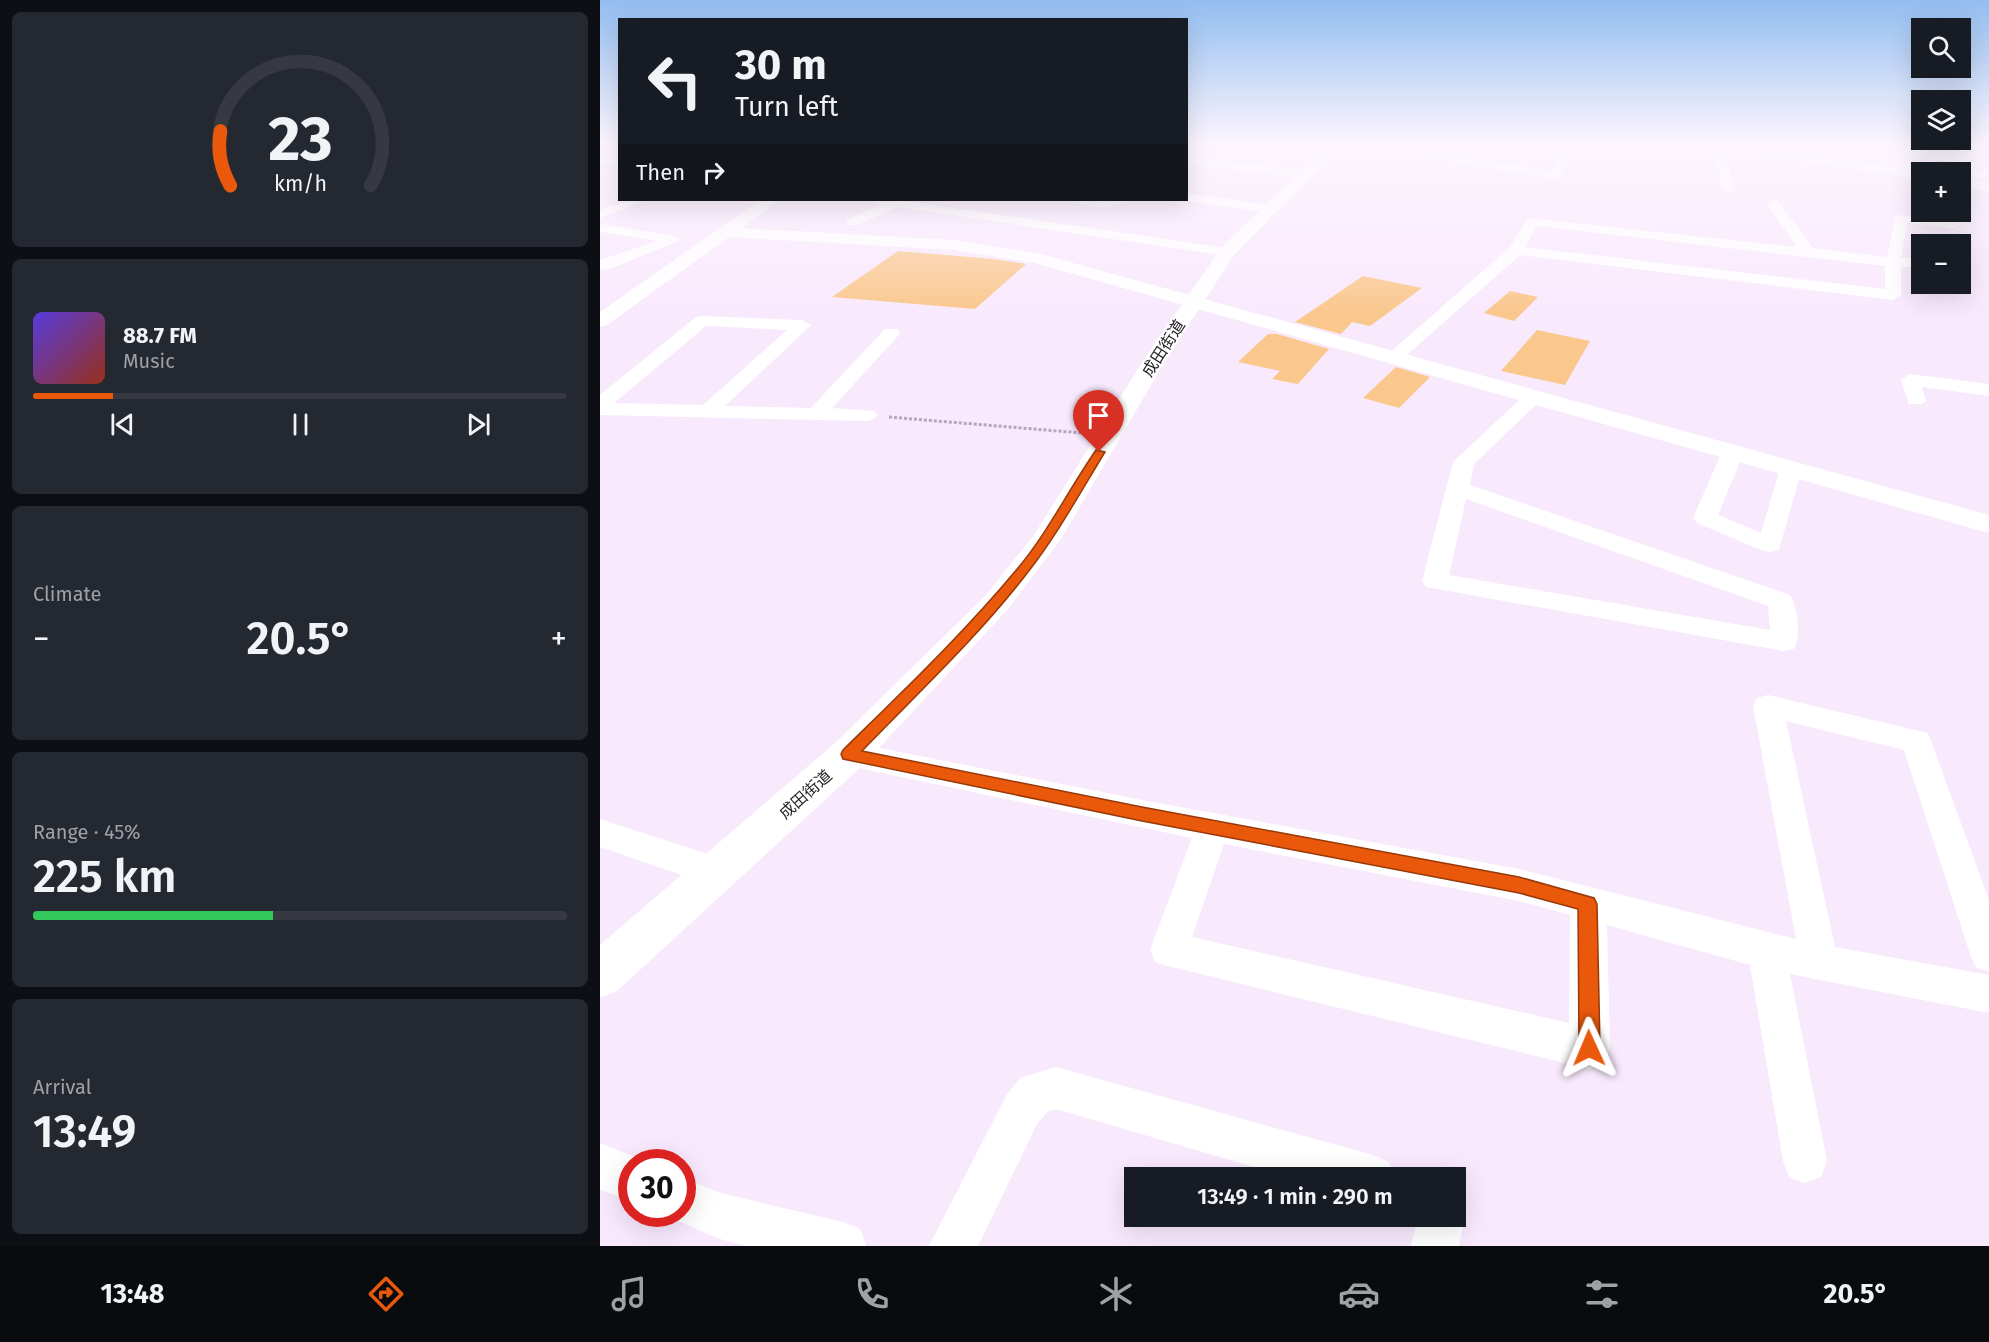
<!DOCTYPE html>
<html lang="en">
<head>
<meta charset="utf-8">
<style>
  body { margin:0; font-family:"Fira Sans","Noto Sans JP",sans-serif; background:#242831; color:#f1f3f6; height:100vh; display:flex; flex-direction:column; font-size:22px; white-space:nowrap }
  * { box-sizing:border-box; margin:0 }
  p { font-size:20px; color:#9ea1a6 }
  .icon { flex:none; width:33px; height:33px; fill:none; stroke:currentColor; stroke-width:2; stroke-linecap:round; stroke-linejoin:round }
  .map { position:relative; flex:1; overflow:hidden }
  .panel { display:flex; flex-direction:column; gap:12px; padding:12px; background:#0d0f14; width:600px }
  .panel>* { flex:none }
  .guide { position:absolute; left:18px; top:18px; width:570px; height:183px; border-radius:0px; box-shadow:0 6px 24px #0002; background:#171b24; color:#f1f3f6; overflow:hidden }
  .fabs { position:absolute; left:1311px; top:18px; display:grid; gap:12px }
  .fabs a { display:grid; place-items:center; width:60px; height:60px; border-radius:0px; background:#171b24; box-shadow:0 6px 24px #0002; font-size:30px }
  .speed { position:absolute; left:18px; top:1149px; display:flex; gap:12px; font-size:30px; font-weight:700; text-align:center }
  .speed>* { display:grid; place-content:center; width:78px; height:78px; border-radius:50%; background:#171b24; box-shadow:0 6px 24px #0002; line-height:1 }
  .speed .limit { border:9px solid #d22; background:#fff; color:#111 }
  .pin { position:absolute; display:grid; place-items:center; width:51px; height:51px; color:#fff; margin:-62px -26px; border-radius:50% 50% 50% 0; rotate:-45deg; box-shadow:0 0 6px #0007 }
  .pin .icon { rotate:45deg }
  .me { position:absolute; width:66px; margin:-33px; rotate:359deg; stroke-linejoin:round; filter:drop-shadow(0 0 4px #0008) }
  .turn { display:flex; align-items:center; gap:21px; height:126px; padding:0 18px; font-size:27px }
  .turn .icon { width:78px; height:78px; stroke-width:2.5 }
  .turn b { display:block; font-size:42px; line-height:51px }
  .then { display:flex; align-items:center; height:57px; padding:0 18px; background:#0003; gap:12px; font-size:22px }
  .big { font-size:45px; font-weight:600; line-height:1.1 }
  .panel .tile { flex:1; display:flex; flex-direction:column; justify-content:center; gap:9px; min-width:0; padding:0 21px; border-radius:9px; background:#242831 }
  .panel .dial { align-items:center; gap:0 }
  .dial svg { height:156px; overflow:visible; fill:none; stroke:#363941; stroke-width:7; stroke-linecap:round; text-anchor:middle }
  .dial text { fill:#f1f3f6; stroke:none }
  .song { display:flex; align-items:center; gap:18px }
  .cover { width:72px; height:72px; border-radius:9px; background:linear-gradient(135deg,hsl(250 70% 55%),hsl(10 70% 35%)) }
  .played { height:6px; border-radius:3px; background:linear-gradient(90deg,#ea580c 15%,#363941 15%) }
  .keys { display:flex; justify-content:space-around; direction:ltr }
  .heat { display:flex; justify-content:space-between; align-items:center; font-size:33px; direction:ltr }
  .charge { height:9px; border-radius:4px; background:linear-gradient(90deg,#34c759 45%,#363941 0) }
  .trip { position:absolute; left:524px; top:1167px; width:342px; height:60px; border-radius:0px; background:#171b24; box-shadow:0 6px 24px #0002; font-weight:600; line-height:60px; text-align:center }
  .tab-bar { display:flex; height:96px; justify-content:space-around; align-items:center; background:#090b0e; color:#9ea1a6 }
  .tab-bar .icon { width:42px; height:42px }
  .tab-bar .selected { color:#ea580c }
  .tab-bar b { font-size:27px; color:#f1f3f6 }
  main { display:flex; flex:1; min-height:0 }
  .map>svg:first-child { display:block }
</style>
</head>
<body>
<main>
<section class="panel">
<div class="tile dial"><svg viewBox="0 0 100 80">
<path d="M14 69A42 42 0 1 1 86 69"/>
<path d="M14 69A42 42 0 0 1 9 41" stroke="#ea580c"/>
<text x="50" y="56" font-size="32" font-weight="700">23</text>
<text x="50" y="72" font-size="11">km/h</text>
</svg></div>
<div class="tile">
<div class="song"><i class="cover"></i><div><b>88.7 FM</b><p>Music</p></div></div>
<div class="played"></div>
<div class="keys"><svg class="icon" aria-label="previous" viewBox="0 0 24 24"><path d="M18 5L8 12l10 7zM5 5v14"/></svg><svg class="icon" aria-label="pause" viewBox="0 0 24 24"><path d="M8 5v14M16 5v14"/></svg><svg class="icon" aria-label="next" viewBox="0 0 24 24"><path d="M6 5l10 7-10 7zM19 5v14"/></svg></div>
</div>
<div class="tile"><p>Climate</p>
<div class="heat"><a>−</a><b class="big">20.5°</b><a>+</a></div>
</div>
<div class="tile"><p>Range · 45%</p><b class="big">225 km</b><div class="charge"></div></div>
<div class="tile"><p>Arrival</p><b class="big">13:49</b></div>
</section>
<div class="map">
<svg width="1389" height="1246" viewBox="0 0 1389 1246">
  <rect width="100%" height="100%" fill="#f9e9fd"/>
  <path fill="#fac78c" d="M298,251L394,259L426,264L375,309L232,297Z
    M763,276L822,288L770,326L752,322L741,334L695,322Z
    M910,291L938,297L914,321L884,313Z
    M937,330L990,341L965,385L901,371Z
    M668,334H677L729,349L698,384L672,379L680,371L638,362Z
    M796,367L830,377L799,408L763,398Z"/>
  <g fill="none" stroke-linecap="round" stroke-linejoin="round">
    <path stroke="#b4a7b7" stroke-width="3" stroke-dasharray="3 2" stroke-linecap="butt" d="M289,417L482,433"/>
    <path fill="#fff" fill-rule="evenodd" d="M929,141H955C950,146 934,146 929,141Z
      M973,141H984L973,153L959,178L955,179L804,154L735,148L729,145L735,142L804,148L951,171L964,149Z
      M1008,141H1019L1011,152H1003L1001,150Z
      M1068,141H1078L1067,160H1059L1057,158Z
      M1201,141H1233L1356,155V141H1389V145H1367L1368,169L1389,172V180L1367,176L1360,183V172H1356V162L1206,144Z
      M1115,143L1125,145L1133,188L1131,191L1127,192L1121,188Z
      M0,157L20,159V166L0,163Z
      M586,157L705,170L711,174L705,178L586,164Z
      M586,193L670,205L677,209L670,213L581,200H586Z
      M31,200H48L0,218V210Z
      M270,200H299L627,248L634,252L627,256L298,207L257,225H247V219L281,205Z
      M474,200H527C516,209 485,209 474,200Z
      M1173,200L1178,201L1213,248L1287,257L1296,215L1354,220L1361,224L1354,228L1307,223L1301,258H1322V267H1301V295L1293,300L920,255L800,361H788L785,357L910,247L928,218L1197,247L1167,204ZM937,226L1285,266V289L925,247Z
      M0,224L74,236L81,240L12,268L0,270V260L57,241L0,232Z
      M102,316L202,320L211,325L125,406L211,408L285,329H297L300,333L297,337L232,408L274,411L277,415L274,419L267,421L0,415V395L96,317ZM106,326L187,330L103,405L14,403Z
      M1310,374L1389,384V396L1322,387L1326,400L1323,404H1309L1301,380Z
      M935,390L945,396L874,464L870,485L1190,595C1198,607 1201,637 1194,649L1184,651L826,587L822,581L853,462L928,392ZM866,499L1168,606L1170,630L849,575Z
      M1133,446L1141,447L1144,452L1118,515L1161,533L1180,468L1183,463H1199L1202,468L1179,550L1170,552L1161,550L1097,523L1093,518L1122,452L1125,447Z
      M1168,695L1328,733L1389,900V972L1376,967L1370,954L1304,750L1186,721L1235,947L1389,975V1013L1190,974L1227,1161L1221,1177L1205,1183L1189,1177L1183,1161L1150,965L1007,925L1010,1048L1004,1063L989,1069L556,963L550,950L592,838L249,766L238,763L233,754L238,745L249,742L542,800L919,869L1196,939L1153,706L1157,698ZM624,844L919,901L970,915L969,1023L592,937Z
      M0,819L129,861L135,872L129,883L117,887L0,847Z
      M456,1067L773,1155L789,1162L796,1178H692L456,1109L448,1111L437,1124L378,1246H329L407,1094L420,1078Z
      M0,1143L47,1162H32V1202L0,1189Z
      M82,1177L120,1193L243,1222L260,1229L267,1246H147L120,1239L66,1216L64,1214H82Z
      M855,1198L859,1199L865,1216L859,1246H811L818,1216H855Z"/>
    <path fill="#fff" fill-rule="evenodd" d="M160,200H178L142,228L354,240L437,253L1389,515V533L435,263L354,250L129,237L7,325L0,327V312Z"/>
    <path fill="#fff" fill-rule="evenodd" d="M1083,141H1116L1328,172H1322V179L1090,145Z
      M1360,178L1389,182V192L1360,187Z"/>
    <path fill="#fff" fill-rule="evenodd" d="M733,141H747L634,255L565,361L461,539L408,609L263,765L17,991L0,998V945L235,743L386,595L434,535L543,361L621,248Z"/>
  </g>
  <linearGradient id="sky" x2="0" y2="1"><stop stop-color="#92bdf0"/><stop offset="0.45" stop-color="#fcf5fe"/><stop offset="1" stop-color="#fcf5fe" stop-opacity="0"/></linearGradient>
  <rect width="1389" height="315" fill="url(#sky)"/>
  <path fill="#ea580c" stroke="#983908" stroke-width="1.5" d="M496,450L505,452C480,493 457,535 428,572C379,636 318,693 262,751L542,807L919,877L994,898L997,904L1000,1048L997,1055L989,1058L982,1055L979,1048L978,909L919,893L542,821L243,759L241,754L243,750C303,691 364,633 418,568C448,532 469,489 496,450Z"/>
  <g text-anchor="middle" stroke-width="4.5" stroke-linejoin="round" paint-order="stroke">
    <g font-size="16" fill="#272128" stroke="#fff">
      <text transform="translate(563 348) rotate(-57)" y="6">成田街道</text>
      <text transform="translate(205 794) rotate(-42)" y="6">成田街道</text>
    </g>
  </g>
</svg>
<div class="fabs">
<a><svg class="icon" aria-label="search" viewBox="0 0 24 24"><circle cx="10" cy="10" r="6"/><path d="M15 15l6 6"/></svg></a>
<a><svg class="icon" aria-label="layers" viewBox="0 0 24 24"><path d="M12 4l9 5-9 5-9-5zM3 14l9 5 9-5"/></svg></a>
<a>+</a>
<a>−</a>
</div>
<div class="speed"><div class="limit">30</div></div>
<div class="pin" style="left:499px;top:452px;background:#d93025"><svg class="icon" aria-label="arrive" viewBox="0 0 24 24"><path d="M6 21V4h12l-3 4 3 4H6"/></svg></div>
<svg class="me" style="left:989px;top:1048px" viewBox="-20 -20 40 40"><path d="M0-17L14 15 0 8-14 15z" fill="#ea580c" stroke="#fff" stroke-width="4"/></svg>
<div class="trip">13:49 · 1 min · 290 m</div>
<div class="guide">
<div class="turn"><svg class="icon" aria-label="left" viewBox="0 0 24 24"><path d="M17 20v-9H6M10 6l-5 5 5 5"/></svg><div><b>30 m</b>Turn left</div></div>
<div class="then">Then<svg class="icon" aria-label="right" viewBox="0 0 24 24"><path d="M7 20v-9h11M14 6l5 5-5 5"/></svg></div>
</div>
</div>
</main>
<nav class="tab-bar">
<b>13:48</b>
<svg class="icon selected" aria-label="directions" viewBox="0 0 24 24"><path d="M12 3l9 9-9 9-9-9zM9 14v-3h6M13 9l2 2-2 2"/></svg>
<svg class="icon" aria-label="music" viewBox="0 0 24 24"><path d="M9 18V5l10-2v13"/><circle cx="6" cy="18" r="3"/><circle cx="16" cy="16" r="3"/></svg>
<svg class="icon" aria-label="phone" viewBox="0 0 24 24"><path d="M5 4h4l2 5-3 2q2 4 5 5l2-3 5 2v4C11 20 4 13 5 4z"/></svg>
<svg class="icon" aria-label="climate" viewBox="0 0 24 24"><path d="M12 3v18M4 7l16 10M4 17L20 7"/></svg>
<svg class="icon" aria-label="car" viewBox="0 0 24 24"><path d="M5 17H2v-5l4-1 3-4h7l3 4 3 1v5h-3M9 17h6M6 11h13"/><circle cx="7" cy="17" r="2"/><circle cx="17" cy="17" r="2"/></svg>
<svg class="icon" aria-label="filters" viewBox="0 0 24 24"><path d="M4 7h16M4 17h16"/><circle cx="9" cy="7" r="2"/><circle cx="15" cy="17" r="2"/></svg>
<b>20.5°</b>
</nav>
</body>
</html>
